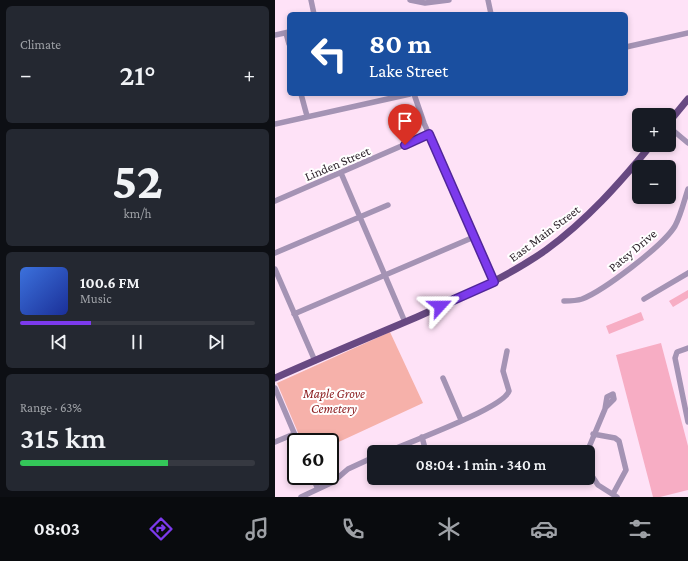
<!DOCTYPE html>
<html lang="en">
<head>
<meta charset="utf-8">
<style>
  body { margin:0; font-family:"Crimson Pro",serif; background:#242831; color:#f1f3f6; height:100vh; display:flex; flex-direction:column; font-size:15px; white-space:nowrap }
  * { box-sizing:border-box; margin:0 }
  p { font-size:13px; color:#9ea1a6 }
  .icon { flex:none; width:22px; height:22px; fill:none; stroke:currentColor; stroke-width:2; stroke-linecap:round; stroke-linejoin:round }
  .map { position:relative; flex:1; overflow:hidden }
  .side { display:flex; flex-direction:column; gap:6px; padding:6px; background:#0d0f14; width:275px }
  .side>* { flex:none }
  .guide { position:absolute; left:12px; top:12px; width:341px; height:84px; border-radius:6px; box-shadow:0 2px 6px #0003; background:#1a4fa0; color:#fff; overflow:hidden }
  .fabs { position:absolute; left:357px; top:108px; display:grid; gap:8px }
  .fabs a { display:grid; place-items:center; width:44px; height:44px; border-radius:6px; background:#171b24; box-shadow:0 2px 6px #0003; font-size:20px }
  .speed { position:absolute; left:12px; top:433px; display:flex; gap:8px; font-size:20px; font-weight:700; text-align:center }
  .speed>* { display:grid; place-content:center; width:52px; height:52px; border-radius:50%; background:#171b24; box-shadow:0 2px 6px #0003; line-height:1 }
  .speed .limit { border:2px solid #111; border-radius:6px; background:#fff; color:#111 }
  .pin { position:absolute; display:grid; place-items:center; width:34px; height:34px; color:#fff; margin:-41px -17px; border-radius:50% 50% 50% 0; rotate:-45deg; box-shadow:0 0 4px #0007 }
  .pin .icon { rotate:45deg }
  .me { position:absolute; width:44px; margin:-22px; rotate:66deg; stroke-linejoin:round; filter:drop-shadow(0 0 3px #0008) }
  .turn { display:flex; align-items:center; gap:14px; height:84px; padding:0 16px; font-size:18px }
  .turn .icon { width:52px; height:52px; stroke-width:2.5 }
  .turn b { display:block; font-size:28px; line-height:34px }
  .big { font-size:30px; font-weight:600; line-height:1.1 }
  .side .widget { flex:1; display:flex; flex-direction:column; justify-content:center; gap:6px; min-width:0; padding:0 14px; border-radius:6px; background:#242831 }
  .side .dial { align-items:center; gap:0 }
  .dial b { font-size:52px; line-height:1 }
  .song { display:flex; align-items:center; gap:12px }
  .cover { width:48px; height:48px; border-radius:6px; background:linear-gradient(135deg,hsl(220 70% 55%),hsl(230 70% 35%)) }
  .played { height:4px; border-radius:2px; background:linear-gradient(90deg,#7c3aed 30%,#363941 30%) }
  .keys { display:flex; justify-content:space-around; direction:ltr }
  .heat { display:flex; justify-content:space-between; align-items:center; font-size:22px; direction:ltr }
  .charge { height:6px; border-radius:3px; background:linear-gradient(90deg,#34c759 63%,#363941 0) }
  .trip { position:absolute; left:92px; top:445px; width:228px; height:40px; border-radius:6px; background:#171b24; box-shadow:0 2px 6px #0003; font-weight:600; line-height:40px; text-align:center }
  .dock { display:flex; height:64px; justify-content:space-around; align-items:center; background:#090b0e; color:#9ea1a6 }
  .dock .icon { width:28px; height:28px }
  .dock .current { color:#7c3aed }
  .dock b { font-size:18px; color:#f1f3f6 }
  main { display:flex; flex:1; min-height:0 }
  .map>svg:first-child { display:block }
</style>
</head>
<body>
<main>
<section class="side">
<div class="widget"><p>Climate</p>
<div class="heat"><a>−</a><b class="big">21°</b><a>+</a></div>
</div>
<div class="widget dial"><b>52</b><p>km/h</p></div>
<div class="widget">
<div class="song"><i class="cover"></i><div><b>100.6 FM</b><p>Music</p></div></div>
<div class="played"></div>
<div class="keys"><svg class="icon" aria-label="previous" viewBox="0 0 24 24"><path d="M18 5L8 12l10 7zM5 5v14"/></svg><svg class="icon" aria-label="pause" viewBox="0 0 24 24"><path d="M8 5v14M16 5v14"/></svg><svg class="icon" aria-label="next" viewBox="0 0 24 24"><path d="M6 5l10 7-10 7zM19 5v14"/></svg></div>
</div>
<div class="widget"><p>Range · 63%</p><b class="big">315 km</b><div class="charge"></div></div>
</section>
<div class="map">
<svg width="413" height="497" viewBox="0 0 413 497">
  <rect width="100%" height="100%" fill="#fee2f7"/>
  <path fill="#f6b1aa" d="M115,332L148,403L55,446V442H27L2,383Z"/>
  <path fill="#f7adc4" d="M413,290V298L398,307L394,301Z
    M366,312L369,320L334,334L331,326Z
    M386,343L413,446V490L385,497H378L341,355Z"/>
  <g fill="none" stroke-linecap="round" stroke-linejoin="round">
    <path stroke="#a493b4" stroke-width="5.5" d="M36,0L39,14
      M135,0L150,3L174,0
      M213,0L216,14
      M11,33L14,44
      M0,35L14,32
      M351,47L413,33
      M26,94L32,116
      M139,94L149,123L219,282
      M0,124L135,94
      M394,127L413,143
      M66,173L130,322
      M0,201L154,134
      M0,253L113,205
      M0,269L40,361
      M369,299L413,273
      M289,301C295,301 301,301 307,299C328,291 388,246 400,226C406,215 409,201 413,189
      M19,314L199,237
      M413,348L402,352L400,358L413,422
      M168,378L186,420
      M0,388L23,442
      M318,434L340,438L344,441L351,470L338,494
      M147,437L151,452
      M0,442L19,434
      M112,452C132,443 229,408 234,391L228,371L232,351
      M312,452L330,409L332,397L338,394L339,399L331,407
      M313,470L323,485L342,497
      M37,476L43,489
      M26,497L58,482L73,469L99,457"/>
    <path stroke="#684982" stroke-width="7" d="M394,122L413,99
      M0,378C47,357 95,337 142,317C187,297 231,278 271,250C312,220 344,184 376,145"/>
  </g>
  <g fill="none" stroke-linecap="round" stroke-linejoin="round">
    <defs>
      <path id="route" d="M130,145L154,134L219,282L165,306"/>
    </defs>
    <use href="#route" stroke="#51269a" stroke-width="10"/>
    <use href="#route" stroke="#7c3aed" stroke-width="7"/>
  </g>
  <g text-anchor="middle" stroke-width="4" stroke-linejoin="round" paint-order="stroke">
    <g font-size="13" fill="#2e242c" stroke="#fff">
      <text transform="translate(62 163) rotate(-23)" y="5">Linden Street</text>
      <text transform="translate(269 233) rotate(-37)" y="5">East Main Street</text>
      <text transform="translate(357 250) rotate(-40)" y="5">Patsy Drive</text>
    </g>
    <g font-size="13" font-style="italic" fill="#8f2325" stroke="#fff">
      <text x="59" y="398">Maple Grove<tspan x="59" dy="15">Cemetery</tspan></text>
    </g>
  </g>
</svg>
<div class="fabs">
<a>+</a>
<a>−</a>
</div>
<div class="speed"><div class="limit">60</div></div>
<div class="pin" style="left:130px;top:145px;background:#d93025"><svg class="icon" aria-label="arrive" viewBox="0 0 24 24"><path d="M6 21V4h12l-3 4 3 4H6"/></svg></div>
<svg class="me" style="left:165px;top:306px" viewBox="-20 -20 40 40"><path d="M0-17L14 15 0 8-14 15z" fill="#7c3aed" stroke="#fff" stroke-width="4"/></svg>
<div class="trip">08:04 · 1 min · 340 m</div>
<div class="guide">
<div class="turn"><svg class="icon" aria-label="left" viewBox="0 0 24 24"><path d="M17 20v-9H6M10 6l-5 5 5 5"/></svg><div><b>80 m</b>Lake Street</div></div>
</div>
</div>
</main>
<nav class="dock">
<b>08:03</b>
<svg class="icon current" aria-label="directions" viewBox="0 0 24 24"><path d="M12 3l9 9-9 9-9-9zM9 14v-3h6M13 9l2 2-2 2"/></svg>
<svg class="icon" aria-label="music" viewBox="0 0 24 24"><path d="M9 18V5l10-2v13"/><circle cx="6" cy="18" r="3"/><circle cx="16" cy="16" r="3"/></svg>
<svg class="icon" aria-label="phone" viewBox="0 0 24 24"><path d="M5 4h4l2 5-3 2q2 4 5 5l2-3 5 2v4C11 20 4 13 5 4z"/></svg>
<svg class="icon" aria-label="climate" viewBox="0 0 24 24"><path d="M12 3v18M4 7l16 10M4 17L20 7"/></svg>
<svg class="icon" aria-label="car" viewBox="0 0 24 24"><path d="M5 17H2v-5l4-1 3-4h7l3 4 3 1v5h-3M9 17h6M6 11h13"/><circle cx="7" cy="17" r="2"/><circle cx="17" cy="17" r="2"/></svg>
<svg class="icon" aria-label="filters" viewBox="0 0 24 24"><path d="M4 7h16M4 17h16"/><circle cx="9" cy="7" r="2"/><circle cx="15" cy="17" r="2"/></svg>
</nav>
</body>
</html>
